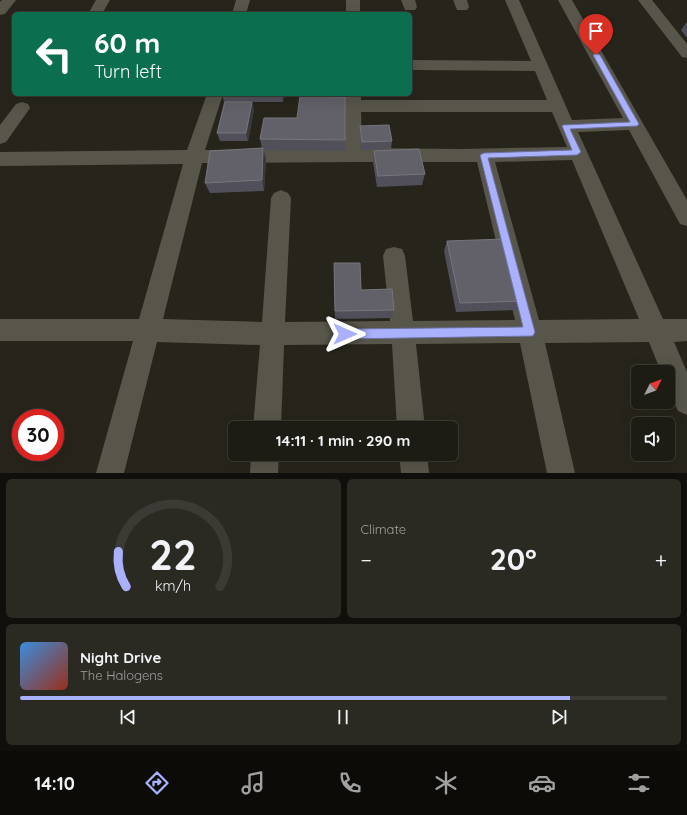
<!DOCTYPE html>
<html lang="en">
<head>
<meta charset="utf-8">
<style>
  body { margin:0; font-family:Quicksand,sans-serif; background:#2a2922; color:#f1f3f6; height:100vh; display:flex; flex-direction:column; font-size:15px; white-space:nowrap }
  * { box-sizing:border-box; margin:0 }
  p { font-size:13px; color:#a0a1a0 }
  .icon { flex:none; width:22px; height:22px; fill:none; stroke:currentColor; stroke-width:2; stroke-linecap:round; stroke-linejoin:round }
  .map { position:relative; height:473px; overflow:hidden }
  .drawer { display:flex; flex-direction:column; gap:6px; padding:6px; background:#100f0b; flex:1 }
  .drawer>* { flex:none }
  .top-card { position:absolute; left:12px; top:12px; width:400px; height:84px; border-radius:6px; box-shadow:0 4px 16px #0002,0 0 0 1px #3b3a34; background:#0b6e4f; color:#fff; overflow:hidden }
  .needle { width:26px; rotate:48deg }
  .tools { position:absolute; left:631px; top:365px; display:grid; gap:8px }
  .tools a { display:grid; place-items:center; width:44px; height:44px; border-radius:6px; background:#1d1c14; box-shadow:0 4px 16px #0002,0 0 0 1px #3b3a34; font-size:20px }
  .speed { position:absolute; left:12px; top:409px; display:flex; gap:8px; font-size:20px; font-weight:700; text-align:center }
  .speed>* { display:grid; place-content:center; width:52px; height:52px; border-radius:50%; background:#1d1c14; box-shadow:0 4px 16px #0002,0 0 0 1px #3b3a34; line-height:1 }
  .speed .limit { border:6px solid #d22; background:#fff; color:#111 }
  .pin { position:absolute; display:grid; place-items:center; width:34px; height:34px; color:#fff; margin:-41px -17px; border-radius:50% 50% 50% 0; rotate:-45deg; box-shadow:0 0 4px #0007 }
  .pin .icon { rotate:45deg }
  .me { position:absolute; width:44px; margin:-22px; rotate:90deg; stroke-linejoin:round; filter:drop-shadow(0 0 3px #0008) }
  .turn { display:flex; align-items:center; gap:14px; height:84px; padding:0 16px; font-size:18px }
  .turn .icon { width:52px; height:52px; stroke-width:2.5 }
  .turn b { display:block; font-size:28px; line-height:34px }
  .big { font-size:30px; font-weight:800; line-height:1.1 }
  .drawer .widget { flex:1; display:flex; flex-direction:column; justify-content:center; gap:6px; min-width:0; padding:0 14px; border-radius:6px; background:#2a2922 }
  .drawer .dial { align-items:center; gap:0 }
  .dial svg { height:104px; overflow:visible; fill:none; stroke:#3b3a34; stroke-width:7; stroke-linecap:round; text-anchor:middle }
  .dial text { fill:#f1f3f6; stroke:none }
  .song { display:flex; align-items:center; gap:12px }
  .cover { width:48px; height:48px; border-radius:6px; background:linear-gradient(135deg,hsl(210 70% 55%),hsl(10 70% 35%)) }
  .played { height:4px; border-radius:2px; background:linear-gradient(90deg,#a9b0fc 85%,#3b3a34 85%) }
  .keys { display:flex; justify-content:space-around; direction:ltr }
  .heat { display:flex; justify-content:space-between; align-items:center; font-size:22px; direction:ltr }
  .drawer .tiles { flex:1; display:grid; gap:6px; grid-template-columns:1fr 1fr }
  .widget:last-child { grid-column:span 2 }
  .trip { position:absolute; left:228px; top:421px; width:230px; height:40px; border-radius:6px; background:#1d1c14; box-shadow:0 4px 16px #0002,0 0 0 1px #3b3a34; font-weight:800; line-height:40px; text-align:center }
  .tab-bar { display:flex; height:64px; justify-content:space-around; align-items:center; background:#0c0b08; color:#a0a1a0 }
  .tab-bar .icon { width:28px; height:28px }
  .tab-bar .active { color:#a9b0fc }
  .tab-bar b { font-size:18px; color:#f1f3f6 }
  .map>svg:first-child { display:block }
</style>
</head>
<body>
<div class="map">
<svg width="687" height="473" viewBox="0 0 687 473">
  <rect width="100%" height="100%" fill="#27251b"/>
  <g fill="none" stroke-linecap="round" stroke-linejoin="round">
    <path fill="#58554a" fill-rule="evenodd" d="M2,0H16L5,14L0,15V2Z
      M96,0H110L102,14H88Z
      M236,0H250L246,14H232Z
      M346,0H360V14H346Z
      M401,0H415L417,7L415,10H405Z
      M453,0H467L469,7L467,10H457Z
      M505,0H519L572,120L623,118L558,0H572L687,200V226L680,224L629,130L578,132L663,319H687V341L674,342L687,372V415L678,411L668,388V372H661L649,342L545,343L575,473H547L520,343L416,344L425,428H397L392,344L284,345L281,428H253L260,345L157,342L124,473H96L133,341H0V319H139L183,164L0,166V152L187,150L207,94H223L205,150L344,148L345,94H361V100H547L535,71L410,70V60L531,61ZM361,112H552L567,147L460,149L362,148ZM572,160L639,319L539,320L495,162ZM353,162H477L515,320L413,321L405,256L402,249L394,247L386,249L383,256L390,321L285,322L291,198L288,193L281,190L274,193L271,198L262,322L163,319L202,163Z
      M638,0H652L687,44V58L682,57Z
      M22,102L28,104L30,108L6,142L0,144V125L16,104Z
      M251,454H279L278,473H250Z
      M399,454H427L429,473H401Z"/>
  </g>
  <path fill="#51505a" d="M687,22V38L681,30Z
    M222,94H284L283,102H252L254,110L248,141H220L217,133L224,102Z
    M345,97V151L264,150L266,159L264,191L210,193L205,183L262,148L260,139L297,118Z
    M360,126L392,141L391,149L361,150L360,134Z
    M374,151L425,174L422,185L377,187L373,162Z
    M447,241L524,301L518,310L456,312L444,251Z
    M334,263L361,290L394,310L392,318L335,319Z"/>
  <path fill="#39383a" d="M282,94H284L283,102Z
    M252,102L254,110L248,141L246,133Z
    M263,148L266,159L264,191L262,180Z"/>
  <path fill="#626068" stroke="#77767c" d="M300,96L345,97V140L260,139L264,118H297Z
    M225,102H252L246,133H217Z
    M389,125L392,141L362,142L360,126Z
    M263,148L262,180L205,183L210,151Z
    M419,149L425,174L378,176L374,151Z
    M505,239L524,301L460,303L447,241Z
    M334,263H360L361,290L392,289L394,310L335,311Z"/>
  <path fill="#a9b0fc" stroke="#6e72a4" d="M596,53L600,55L639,124L637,126L570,129L581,152L577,155L488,158L535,332L533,336L345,339L341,338L340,334L341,331L345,329L523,327L480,155L484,153L572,150L562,126L563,125L630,122L593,55Z"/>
</svg>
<div class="tools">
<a><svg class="needle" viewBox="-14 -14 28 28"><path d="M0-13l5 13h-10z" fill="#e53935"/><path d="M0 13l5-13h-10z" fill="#a0a1a0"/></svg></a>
<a><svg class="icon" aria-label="sound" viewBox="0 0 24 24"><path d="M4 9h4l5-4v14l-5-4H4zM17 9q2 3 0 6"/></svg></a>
</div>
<div class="speed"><div class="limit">30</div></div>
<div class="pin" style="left:596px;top:55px;background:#d93025"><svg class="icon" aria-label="arrive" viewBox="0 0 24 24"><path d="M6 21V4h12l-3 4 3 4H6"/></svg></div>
<svg class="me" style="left:345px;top:334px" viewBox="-20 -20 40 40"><path d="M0-17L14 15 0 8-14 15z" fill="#a9b0fc" stroke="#fff" stroke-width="4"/></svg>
<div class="trip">14:11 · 1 min · 290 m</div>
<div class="top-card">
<div class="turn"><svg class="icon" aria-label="left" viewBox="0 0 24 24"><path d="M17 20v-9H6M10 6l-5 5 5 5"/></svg><div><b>60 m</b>Turn left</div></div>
</div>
</div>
<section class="drawer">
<div class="tiles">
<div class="widget dial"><svg viewBox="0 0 100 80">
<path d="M14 69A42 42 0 1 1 86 69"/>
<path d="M14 69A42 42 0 0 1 8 42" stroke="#a9b0fc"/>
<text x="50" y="56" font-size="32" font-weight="700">22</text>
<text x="50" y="72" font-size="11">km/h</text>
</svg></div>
<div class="widget"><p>Climate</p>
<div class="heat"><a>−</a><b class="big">20°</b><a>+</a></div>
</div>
<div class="widget">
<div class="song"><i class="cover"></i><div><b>Night Drive</b><p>The Halogens</p></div></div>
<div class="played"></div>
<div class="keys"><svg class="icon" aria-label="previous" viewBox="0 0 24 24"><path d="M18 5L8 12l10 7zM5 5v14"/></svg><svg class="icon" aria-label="pause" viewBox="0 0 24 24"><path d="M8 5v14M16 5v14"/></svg><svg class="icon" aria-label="next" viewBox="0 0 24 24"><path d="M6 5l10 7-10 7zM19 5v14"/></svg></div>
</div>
</div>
</section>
<nav class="tab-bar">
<b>14:10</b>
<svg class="icon active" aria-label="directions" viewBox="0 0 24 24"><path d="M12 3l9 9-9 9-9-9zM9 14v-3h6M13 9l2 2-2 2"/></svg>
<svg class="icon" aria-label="music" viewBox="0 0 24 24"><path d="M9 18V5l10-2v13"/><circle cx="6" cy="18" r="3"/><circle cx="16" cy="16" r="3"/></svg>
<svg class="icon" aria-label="phone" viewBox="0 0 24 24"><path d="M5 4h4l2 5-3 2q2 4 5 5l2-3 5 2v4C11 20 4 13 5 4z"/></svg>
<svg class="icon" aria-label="climate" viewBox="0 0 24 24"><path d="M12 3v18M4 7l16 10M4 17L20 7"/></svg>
<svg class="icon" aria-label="car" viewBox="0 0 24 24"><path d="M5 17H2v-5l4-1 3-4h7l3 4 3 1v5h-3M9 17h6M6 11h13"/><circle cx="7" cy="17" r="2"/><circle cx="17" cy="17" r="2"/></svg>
<svg class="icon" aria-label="filters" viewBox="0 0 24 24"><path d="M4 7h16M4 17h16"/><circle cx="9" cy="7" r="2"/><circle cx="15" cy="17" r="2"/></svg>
</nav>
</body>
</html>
